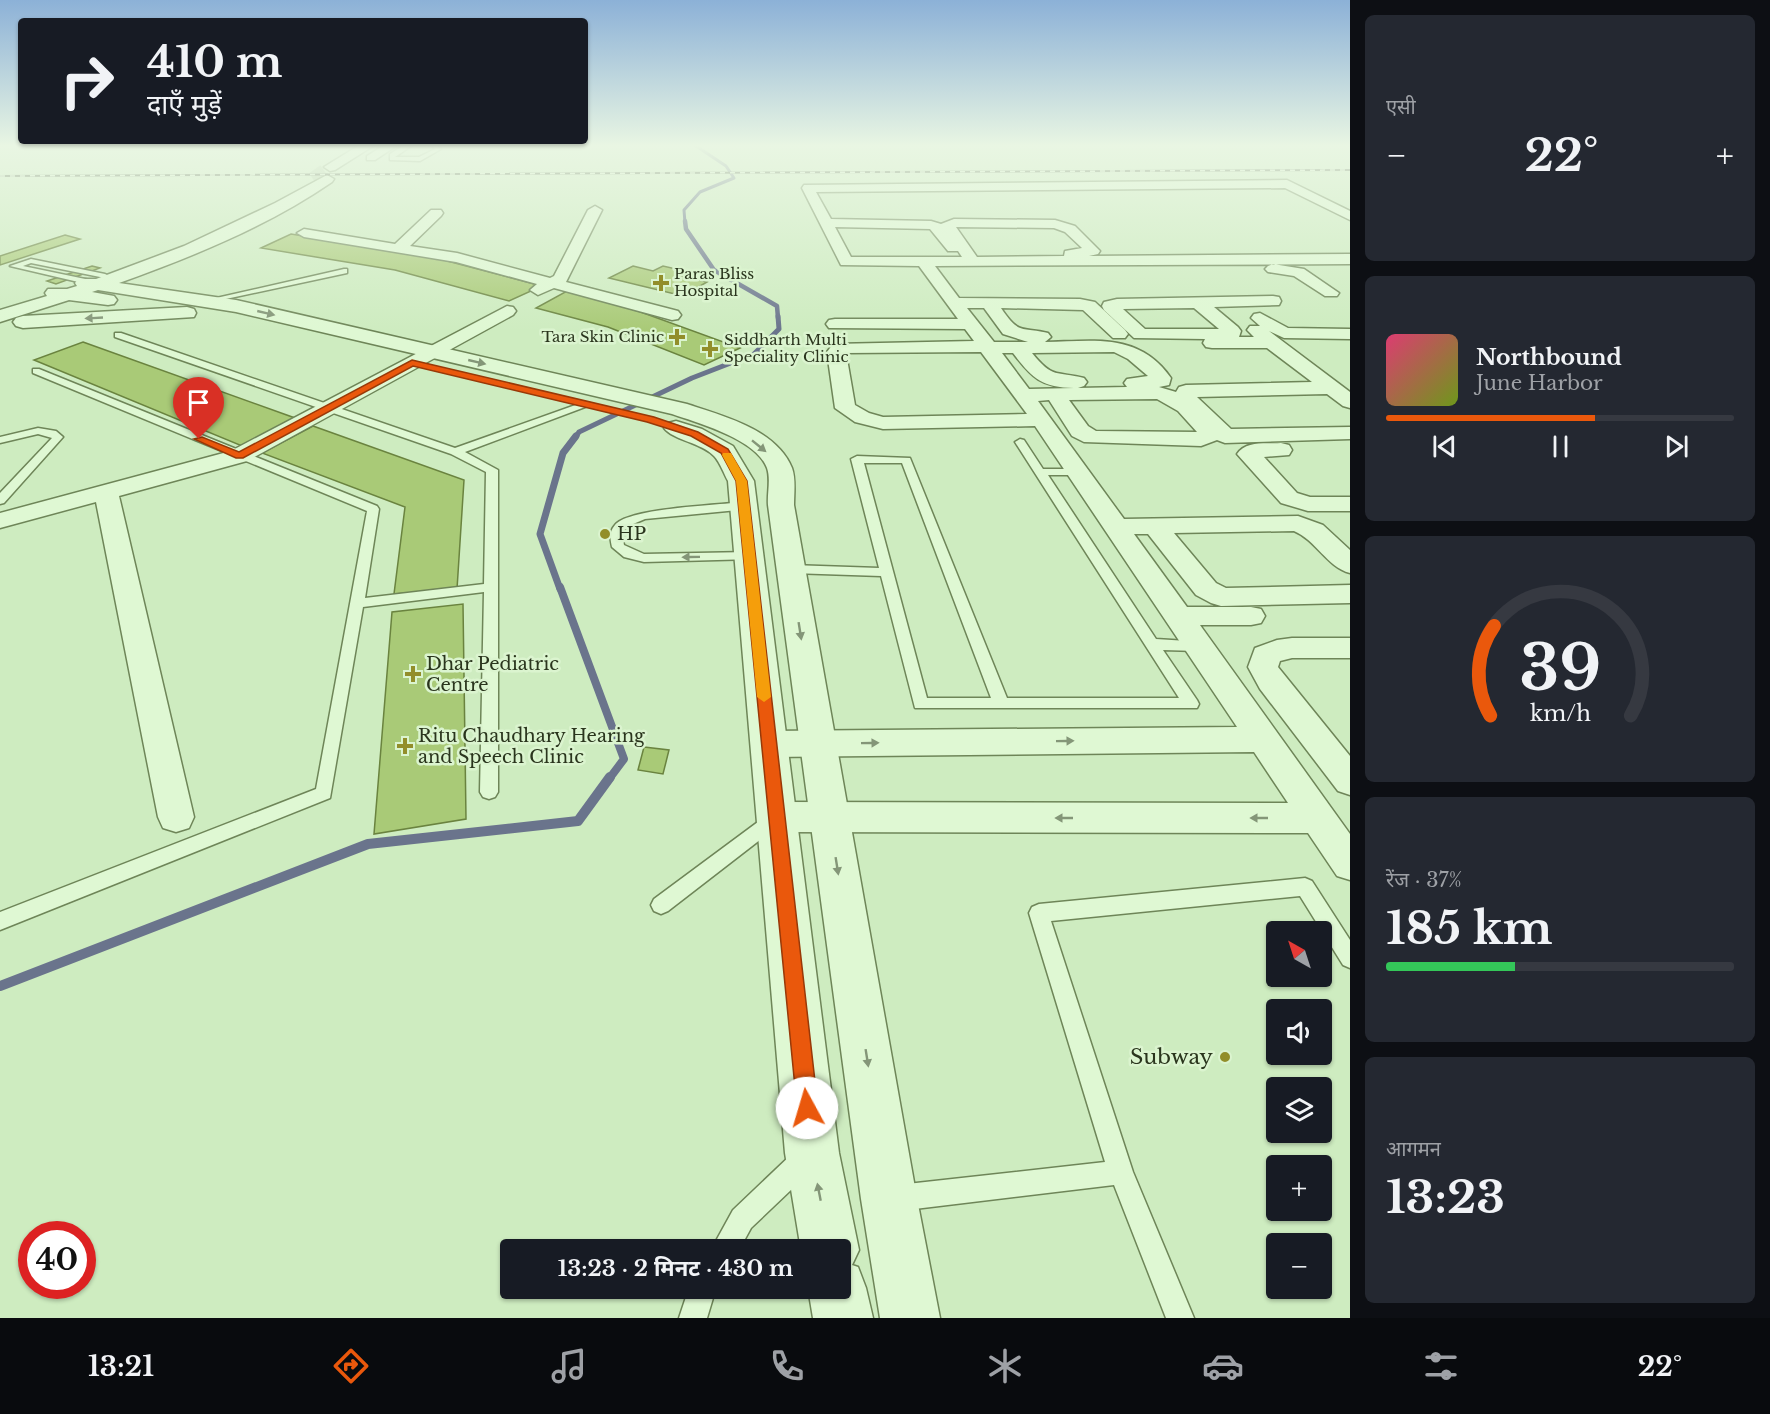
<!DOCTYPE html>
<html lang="hi">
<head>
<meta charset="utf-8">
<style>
  body { margin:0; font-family:"Libre Baskerville","Noto Sans Devanagari",serif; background:#242831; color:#f1f3f6; height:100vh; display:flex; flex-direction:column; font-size:22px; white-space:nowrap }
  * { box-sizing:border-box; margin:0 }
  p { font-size:20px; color:#9ea1a6 }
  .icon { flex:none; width:33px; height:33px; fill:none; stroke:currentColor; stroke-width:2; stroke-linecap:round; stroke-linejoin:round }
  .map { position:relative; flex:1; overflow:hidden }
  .details { display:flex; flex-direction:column; gap:15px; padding:15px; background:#0d0f14; width:420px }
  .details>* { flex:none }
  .top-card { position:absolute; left:18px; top:18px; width:570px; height:126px; border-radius:6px; box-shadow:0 2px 4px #0004; background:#171b24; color:#f1f3f6; overflow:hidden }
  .needle { width:39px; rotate:321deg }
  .controls { position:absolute; left:1266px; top:921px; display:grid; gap:12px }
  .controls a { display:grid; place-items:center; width:66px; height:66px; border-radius:6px; background:#171b24; box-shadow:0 2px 4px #0004; font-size:30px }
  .speed { position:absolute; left:18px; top:1221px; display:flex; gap:12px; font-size:30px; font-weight:700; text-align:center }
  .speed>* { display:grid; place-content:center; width:78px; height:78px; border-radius:50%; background:#171b24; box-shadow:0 2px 4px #0004; line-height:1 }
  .speed .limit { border:9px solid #d22; background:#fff; color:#111 }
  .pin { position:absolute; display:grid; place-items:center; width:51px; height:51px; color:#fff; margin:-62px -26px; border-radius:50% 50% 50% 0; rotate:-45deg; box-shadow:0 0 6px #0007 }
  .pin .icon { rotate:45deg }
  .me { position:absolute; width:66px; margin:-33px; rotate:354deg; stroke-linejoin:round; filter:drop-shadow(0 0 4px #0008) }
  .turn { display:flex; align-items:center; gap:21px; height:126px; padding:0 30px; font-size:27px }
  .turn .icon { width:78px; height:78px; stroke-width:2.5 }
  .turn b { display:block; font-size:42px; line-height:51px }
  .big { font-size:45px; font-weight:700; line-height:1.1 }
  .details .widget { flex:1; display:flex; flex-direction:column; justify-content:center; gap:9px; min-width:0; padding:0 21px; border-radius:9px; background:#242831 }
  .details .dial { align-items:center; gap:0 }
  .dial svg { height:156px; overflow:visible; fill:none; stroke:#363941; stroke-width:7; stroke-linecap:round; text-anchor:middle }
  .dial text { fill:#f1f3f6; stroke:none }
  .song { display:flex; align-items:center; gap:18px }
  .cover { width:72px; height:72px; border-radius:9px; background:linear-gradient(135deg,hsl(340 70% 55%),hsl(80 70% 35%)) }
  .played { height:6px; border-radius:3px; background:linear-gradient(90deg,#ea580c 60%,#363941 60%) }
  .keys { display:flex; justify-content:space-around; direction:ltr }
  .heat { display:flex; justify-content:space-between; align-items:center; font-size:33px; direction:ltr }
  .charge { height:9px; border-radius:4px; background:linear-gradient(90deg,#34c759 37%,#363941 0) }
  .trip { position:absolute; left:500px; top:1239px; width:351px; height:60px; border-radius:6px; background:#171b24; box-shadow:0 2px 4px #0004; font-weight:700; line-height:60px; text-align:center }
  .tabs { display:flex; height:96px; justify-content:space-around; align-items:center; background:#090b0e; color:#9ea1a6 }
  .tabs .icon { width:42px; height:42px }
  .tabs .selected { color:#ea580c }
  .tabs b { font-size:27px; color:#f1f3f6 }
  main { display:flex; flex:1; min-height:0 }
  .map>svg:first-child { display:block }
</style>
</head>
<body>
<main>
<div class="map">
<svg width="1350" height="1318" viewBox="0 0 1350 1318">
  <rect width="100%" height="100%" fill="#ceecc0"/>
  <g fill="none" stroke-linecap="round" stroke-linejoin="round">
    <path stroke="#6a748c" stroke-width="3" d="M685,223L684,210L700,192L734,178L726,166L696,146"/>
    <path stroke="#6a748c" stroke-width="4.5" d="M685,221L686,229L714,270L777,306L778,318"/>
    <path stroke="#6a748c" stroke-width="5" d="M575,438L579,432L692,378L754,354L779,329L778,316"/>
    <path stroke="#6a748c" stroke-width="7" d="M560,589L540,534L563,453L576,436"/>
    <path stroke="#6a748c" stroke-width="8" d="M560,587L624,759L609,779"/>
    <path stroke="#6a748c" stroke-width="10" d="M0,986L368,844L578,821L610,777"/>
  </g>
  <path fill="#a9ca77" stroke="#6a833f" stroke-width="1.5" d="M291,234L432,257L542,286L509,301L395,270L261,248Z
    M65,235L80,239L0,265V256Z
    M92,266L100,268L56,284L47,281Z
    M633,266L653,271L663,266L685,271L677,275L707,282L683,296L609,278Z
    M567,291L638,311L740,348L704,365L608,327L536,308Z
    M83,342L295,418L242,446L34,360Z
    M313,426L464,480L457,589L394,594L405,507L262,453Z
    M463,604L466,819L374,834L392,612Z
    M644,747L669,750L663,774L638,770Z"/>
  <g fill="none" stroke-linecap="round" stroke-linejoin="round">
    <path stroke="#adc79f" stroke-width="14" stroke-dasharray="14 7" stroke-linecap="butt" d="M313,179L330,167"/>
    <defs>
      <path id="service" d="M403,146H411L395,157H419L435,149L432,146H438L441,149L420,161L390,160V154Z
        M31,259L105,274L109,276L105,278L31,263L23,266L90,280L91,282L87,284L10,266Z
        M344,269H347V273L207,303L203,301Z
        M115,333H121L455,448L584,402L593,404L465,452L498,470V792L495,797L489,799L483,797L480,792L484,592L363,607L330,798L0,930V912L316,789L367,511L33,373V369H39L377,506L379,509L365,598L484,584L486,472L451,454L115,337Z
        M38,428L56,431L63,437L4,503L0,504V493L52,438L38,434L0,443V437Z
        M1020,439L1024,440L1043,469H1077L1083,472L1077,475H1048L1156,639L1203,642L1205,646L1198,651L1163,650L1197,700L1199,704L1197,708H915L881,576L791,573L784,569L791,565L879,568L851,459L857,456L910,458L1007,698H1179L1015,442ZM864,463H902L991,698H927Z
        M744,502L750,506L748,509L645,519L626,527L622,535L624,545L644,554L749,552L756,556L754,559L644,562L624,557L612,547C610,538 609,532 615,525C628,508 720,505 744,502Z
        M772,813L778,816L781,821L778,826L668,911L661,914L654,911L651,905L654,899L766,816Z
        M1305,878L1312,881L1350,940V968L1343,965L1300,896L1051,921L1133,1172L1194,1318H1166L1114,1185L898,1211L889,1207L885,1198L889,1189L898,1185L1105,1162L1029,913L1032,907L1039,904Z
        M803,1149L812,1152L815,1161L812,1170L751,1228L739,1250H711L733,1210L794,1152Z
        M689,1288H716L707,1318H679Z"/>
      <path id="minor" d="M383,146H396L375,160H367V156Z
        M1287,180L1350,211V220L1285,188L816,192L831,219L931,221L941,224L954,219L1055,220L1075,226L1100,251L1098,254L1089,256L1350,254V264L935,266L959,298L1080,299L1095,302L1125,330L1128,334L1125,338H1113L1083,310L1001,308C1020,336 1021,326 1048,333L1051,337L1045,342C1094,341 1139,332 1171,378L1169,385L1159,387L1176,392L1179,387L1186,385L1312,382L1267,348H1212L1206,347L1203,343L1205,339L1134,338L1104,310L1102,306L1104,302L1117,299L1273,296L1279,297L1281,301L1279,305L1214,307L1238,327L1241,331L1239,337H1254L1247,330L1250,326H1260L1251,318L1254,314L1260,313L1288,328L1350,329V339L1284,338L1269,331L1350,392V408L1343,406L1327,394L1197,397L1231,429L1350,427V439L1225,443L1217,440L1201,446L1084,442L1072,436L1049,400L1038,401L1124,519L1298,516L1323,525L1350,550V573C1327,567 1316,540 1294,531L1174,533L1216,583L1226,588L1350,585V603L1221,606L1211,603L1196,595L1148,534H1134L1187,607H1251L1261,609L1265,616L1261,623L1251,625H1200L1350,834V880L1337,876L1308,833L777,832L764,828L759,817L764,806L777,802L1288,803L1254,752L769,757L757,753L752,744L757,735L769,731L1237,727L1035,426L883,429L855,422L835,408L827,352L833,344L974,341L965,329L829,328L826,324L829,320L835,319H958L919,266L841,265L802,188L804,185ZM835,227L930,229L948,251H958L962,257H851ZM956,227L1054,228L1065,232L1082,248L1065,251L1064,256L977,257ZM967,308H984L1003,334L1028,342H994ZM1194,308L1219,329H1145L1123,309ZM981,352L1027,414L883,417L869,413L855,405L846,353ZM1114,352L1128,359L1148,376L1127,379L1124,383L1127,387L1078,388L1084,386L1087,382L1084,378C1056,371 1053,379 1032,353ZM1002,353H1013C1032,378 1041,387 1074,388L1029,389ZM1157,399L1178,411L1197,432L1096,431L1088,426L1069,400Z
        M595,206L602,210L566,282L678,311L681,315L678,319L672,320L554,288L538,295L530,290L537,284L456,262L304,237L297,233L304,229L395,244L431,210H441L443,213L441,216L410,246L457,253L550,278L554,276L588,210Z
        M1273,264L1304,269L1339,293L1337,296H1325L1294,276L1268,272L1265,269L1268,266Z
        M507,306L513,307L516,311L513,315L247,461L119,496L194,817L189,828L176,832L163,828L158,817L96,502L0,528V513L231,451Z
        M1281,443L1289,445L1292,450L1289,455L1264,457L1297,493L1310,497H1350V511H1308L1281,503L1237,454C1246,440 1266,444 1281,443Z
        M1292,638H1350V658H1292L1280,661L1278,667L1350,756V795L1338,791L1260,689L1248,667L1255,648L1277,640Z"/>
      <path id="tertiary" d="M358,146H373L335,170L330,171L324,167Z
        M327,175L334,179L332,182C268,226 192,257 119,283L236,300L687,404C723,416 776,429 792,468C796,479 794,493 794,505L917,1199L940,1318H880L861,1199L768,505C767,493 771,479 767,468C756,439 698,423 672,414L236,312L98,290L92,292L114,296L117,300L114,304L108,305L69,300L0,322V310L47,296L45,293L48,289H67L77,286L75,283L78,279H96L184,246L275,203Z
        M187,307L194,309L196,313L194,317L23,328L16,326L13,322L16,318L23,316Z
        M676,421L702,429L733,446L754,481L839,1153L859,1250L852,1265L858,1267L866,1288L873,1318H813L808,1288H840V1250H801L785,1153L728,481C724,474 720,462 714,456C702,443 673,440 664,428L668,423Z"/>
    </defs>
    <use href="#service" stroke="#6e8558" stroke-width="3"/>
    <use href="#minor" stroke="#6e8558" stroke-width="3"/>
    <use href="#tertiary" stroke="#6e8558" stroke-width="3"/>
    <use href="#service" fill="#dff8d3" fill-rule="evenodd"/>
    <use href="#minor" fill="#dff8d3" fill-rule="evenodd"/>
    <use href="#tertiary" fill="#dff8d3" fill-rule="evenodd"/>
    <defs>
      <path id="rail" d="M0,176L1350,170"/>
    </defs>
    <use href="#rail" stroke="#2a351d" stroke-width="2"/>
    <use href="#rail" stroke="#dbf4cf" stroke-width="1.5" stroke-dasharray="5" stroke-linecap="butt"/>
  </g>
  <defs><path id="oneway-solid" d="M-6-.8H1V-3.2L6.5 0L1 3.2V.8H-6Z" transform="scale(1.5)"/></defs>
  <g fill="#849678">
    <use href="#oneway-solid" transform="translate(266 313) rotate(13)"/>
    <use href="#oneway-solid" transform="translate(94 318) rotate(177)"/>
    <use href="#oneway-solid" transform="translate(477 362) rotate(13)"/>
    <use href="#oneway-solid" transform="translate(759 446) rotate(39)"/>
    <use href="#oneway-solid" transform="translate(691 557) rotate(179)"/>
    <use href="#oneway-solid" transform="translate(800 631) rotate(81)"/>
    <use href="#oneway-solid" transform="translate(1065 741) rotate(-1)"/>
    <use href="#oneway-solid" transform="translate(870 743) rotate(-1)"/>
    <use href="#oneway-solid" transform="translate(1064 818) rotate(-180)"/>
    <use href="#oneway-solid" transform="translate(1259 818) rotate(-180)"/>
    <use href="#oneway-solid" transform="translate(837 866) rotate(81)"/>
    <use href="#oneway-solid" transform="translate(867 1058) rotate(81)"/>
    <use href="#oneway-solid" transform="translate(819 1192) rotate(-101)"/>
  </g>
  <linearGradient id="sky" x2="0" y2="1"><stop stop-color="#8cb1d7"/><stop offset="0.44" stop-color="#e9f6e3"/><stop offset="1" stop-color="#e9f6e3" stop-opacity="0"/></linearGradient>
  <rect width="1350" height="331" fill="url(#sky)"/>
  <path fill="#ea580c" stroke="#983908" stroke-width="1.5" d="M412,360L654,417L698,432L728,449L747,481L818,1108L815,1116L807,1119L800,1116L797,1108L736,481L721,453L691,436L647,422L413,366L243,458H236L194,439L202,437L239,452Z"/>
  <path fill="#f59e0b" d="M723,453H731L747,481L771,697L764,702L757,697L736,481L722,455Z"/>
  <g fill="#928e2a" stroke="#dbf4cf" stroke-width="2">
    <path d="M658 274h6v6h6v6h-6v6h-6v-6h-6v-6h6z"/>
    <path d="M674 328h6v6h6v6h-6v6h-6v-6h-6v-6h6z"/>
    <path d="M707 340h6v6h6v6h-6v6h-6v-6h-6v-6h6z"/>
    <circle cx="605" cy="534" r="6"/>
    <path d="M410 665h6v6h6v6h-6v6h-6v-6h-6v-6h6z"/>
    <path d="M402 737h6v6h6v6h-6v6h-6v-6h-6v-6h6z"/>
    <circle cx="1225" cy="1057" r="6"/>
  </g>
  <g text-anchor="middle" stroke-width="5" stroke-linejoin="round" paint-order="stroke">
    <g font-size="15" fill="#2a351d" stroke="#dbf4cf" text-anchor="start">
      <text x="674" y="279">Paras Bliss<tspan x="674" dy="17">Hospital</tspan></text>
      <text x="664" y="342" text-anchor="end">Tara Skin Clinic</text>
      <text x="724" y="345">Siddharth Multi<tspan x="724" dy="17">Speciality Clinic</tspan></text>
    </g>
    <g font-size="18" fill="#2a351d" stroke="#dbf4cf" text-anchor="start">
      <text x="617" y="540">HP</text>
      <text x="426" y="670">Dhar Pediatric<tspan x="426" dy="21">Centre</tspan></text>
      <text x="418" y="742">Ritu Chaudhary Hearing<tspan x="418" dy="21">and Speech Clinic</tspan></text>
    </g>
    <g font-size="21" fill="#2a351d" stroke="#dbf4cf" text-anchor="end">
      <text x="1213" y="1064">Subway</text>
    </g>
  </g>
</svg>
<div class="controls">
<a><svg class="needle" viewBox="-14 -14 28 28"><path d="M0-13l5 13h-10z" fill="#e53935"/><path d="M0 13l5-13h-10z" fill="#9ea1a6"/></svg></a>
<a><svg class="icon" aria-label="sound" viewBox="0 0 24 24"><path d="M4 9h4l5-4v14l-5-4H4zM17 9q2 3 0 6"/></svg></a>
<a><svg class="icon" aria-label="layers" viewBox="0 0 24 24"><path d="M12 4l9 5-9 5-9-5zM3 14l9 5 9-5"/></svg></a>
<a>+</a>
<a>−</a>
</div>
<div class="speed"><div class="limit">40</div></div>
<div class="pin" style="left:199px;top:439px;background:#d93025"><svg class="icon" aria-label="arrive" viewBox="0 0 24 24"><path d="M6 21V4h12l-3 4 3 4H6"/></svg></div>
<svg class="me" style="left:807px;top:1108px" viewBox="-20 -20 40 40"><circle r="19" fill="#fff"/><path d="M0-13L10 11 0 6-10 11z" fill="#ea580c"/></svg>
<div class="trip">13:23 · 2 मिनट · 430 m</div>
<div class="top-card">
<div class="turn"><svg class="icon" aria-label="right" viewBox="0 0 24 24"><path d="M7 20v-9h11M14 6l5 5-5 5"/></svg><div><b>410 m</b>दाएँ मुड़ें</div></div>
</div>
</div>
<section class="details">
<div class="widget"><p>एसी</p>
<div class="heat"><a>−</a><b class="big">22°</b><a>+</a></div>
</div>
<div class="widget">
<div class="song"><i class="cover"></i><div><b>Northbound</b><p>June Harbor</p></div></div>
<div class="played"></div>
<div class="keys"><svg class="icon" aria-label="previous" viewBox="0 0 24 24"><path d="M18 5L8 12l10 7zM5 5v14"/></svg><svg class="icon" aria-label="pause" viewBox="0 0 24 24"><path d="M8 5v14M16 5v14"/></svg><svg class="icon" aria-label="next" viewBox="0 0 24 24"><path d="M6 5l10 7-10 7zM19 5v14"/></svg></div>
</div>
<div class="widget dial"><svg viewBox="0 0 100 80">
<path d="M14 69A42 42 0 1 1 86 69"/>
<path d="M14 69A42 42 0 0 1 16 23" stroke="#ea580c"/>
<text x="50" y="56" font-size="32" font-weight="700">39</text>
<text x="50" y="72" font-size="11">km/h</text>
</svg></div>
<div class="widget"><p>रेंज · 37%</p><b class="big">185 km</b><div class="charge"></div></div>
<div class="widget"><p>आगमन</p><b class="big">13:23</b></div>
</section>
</main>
<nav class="tabs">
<b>13:21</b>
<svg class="icon selected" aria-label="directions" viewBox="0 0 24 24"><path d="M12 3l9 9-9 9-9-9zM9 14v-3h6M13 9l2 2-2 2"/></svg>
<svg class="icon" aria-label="music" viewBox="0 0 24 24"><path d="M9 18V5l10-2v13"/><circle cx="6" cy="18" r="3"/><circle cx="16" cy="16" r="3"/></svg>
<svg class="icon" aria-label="phone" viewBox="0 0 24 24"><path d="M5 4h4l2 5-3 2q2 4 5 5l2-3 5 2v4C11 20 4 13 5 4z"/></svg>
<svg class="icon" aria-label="climate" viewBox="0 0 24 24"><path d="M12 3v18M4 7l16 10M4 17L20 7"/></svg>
<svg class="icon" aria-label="car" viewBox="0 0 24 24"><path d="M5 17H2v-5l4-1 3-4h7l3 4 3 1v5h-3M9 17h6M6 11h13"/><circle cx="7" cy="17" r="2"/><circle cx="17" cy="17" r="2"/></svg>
<svg class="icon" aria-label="filters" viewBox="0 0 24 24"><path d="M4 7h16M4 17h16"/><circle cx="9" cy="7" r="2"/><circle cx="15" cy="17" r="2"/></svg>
<b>22°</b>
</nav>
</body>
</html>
